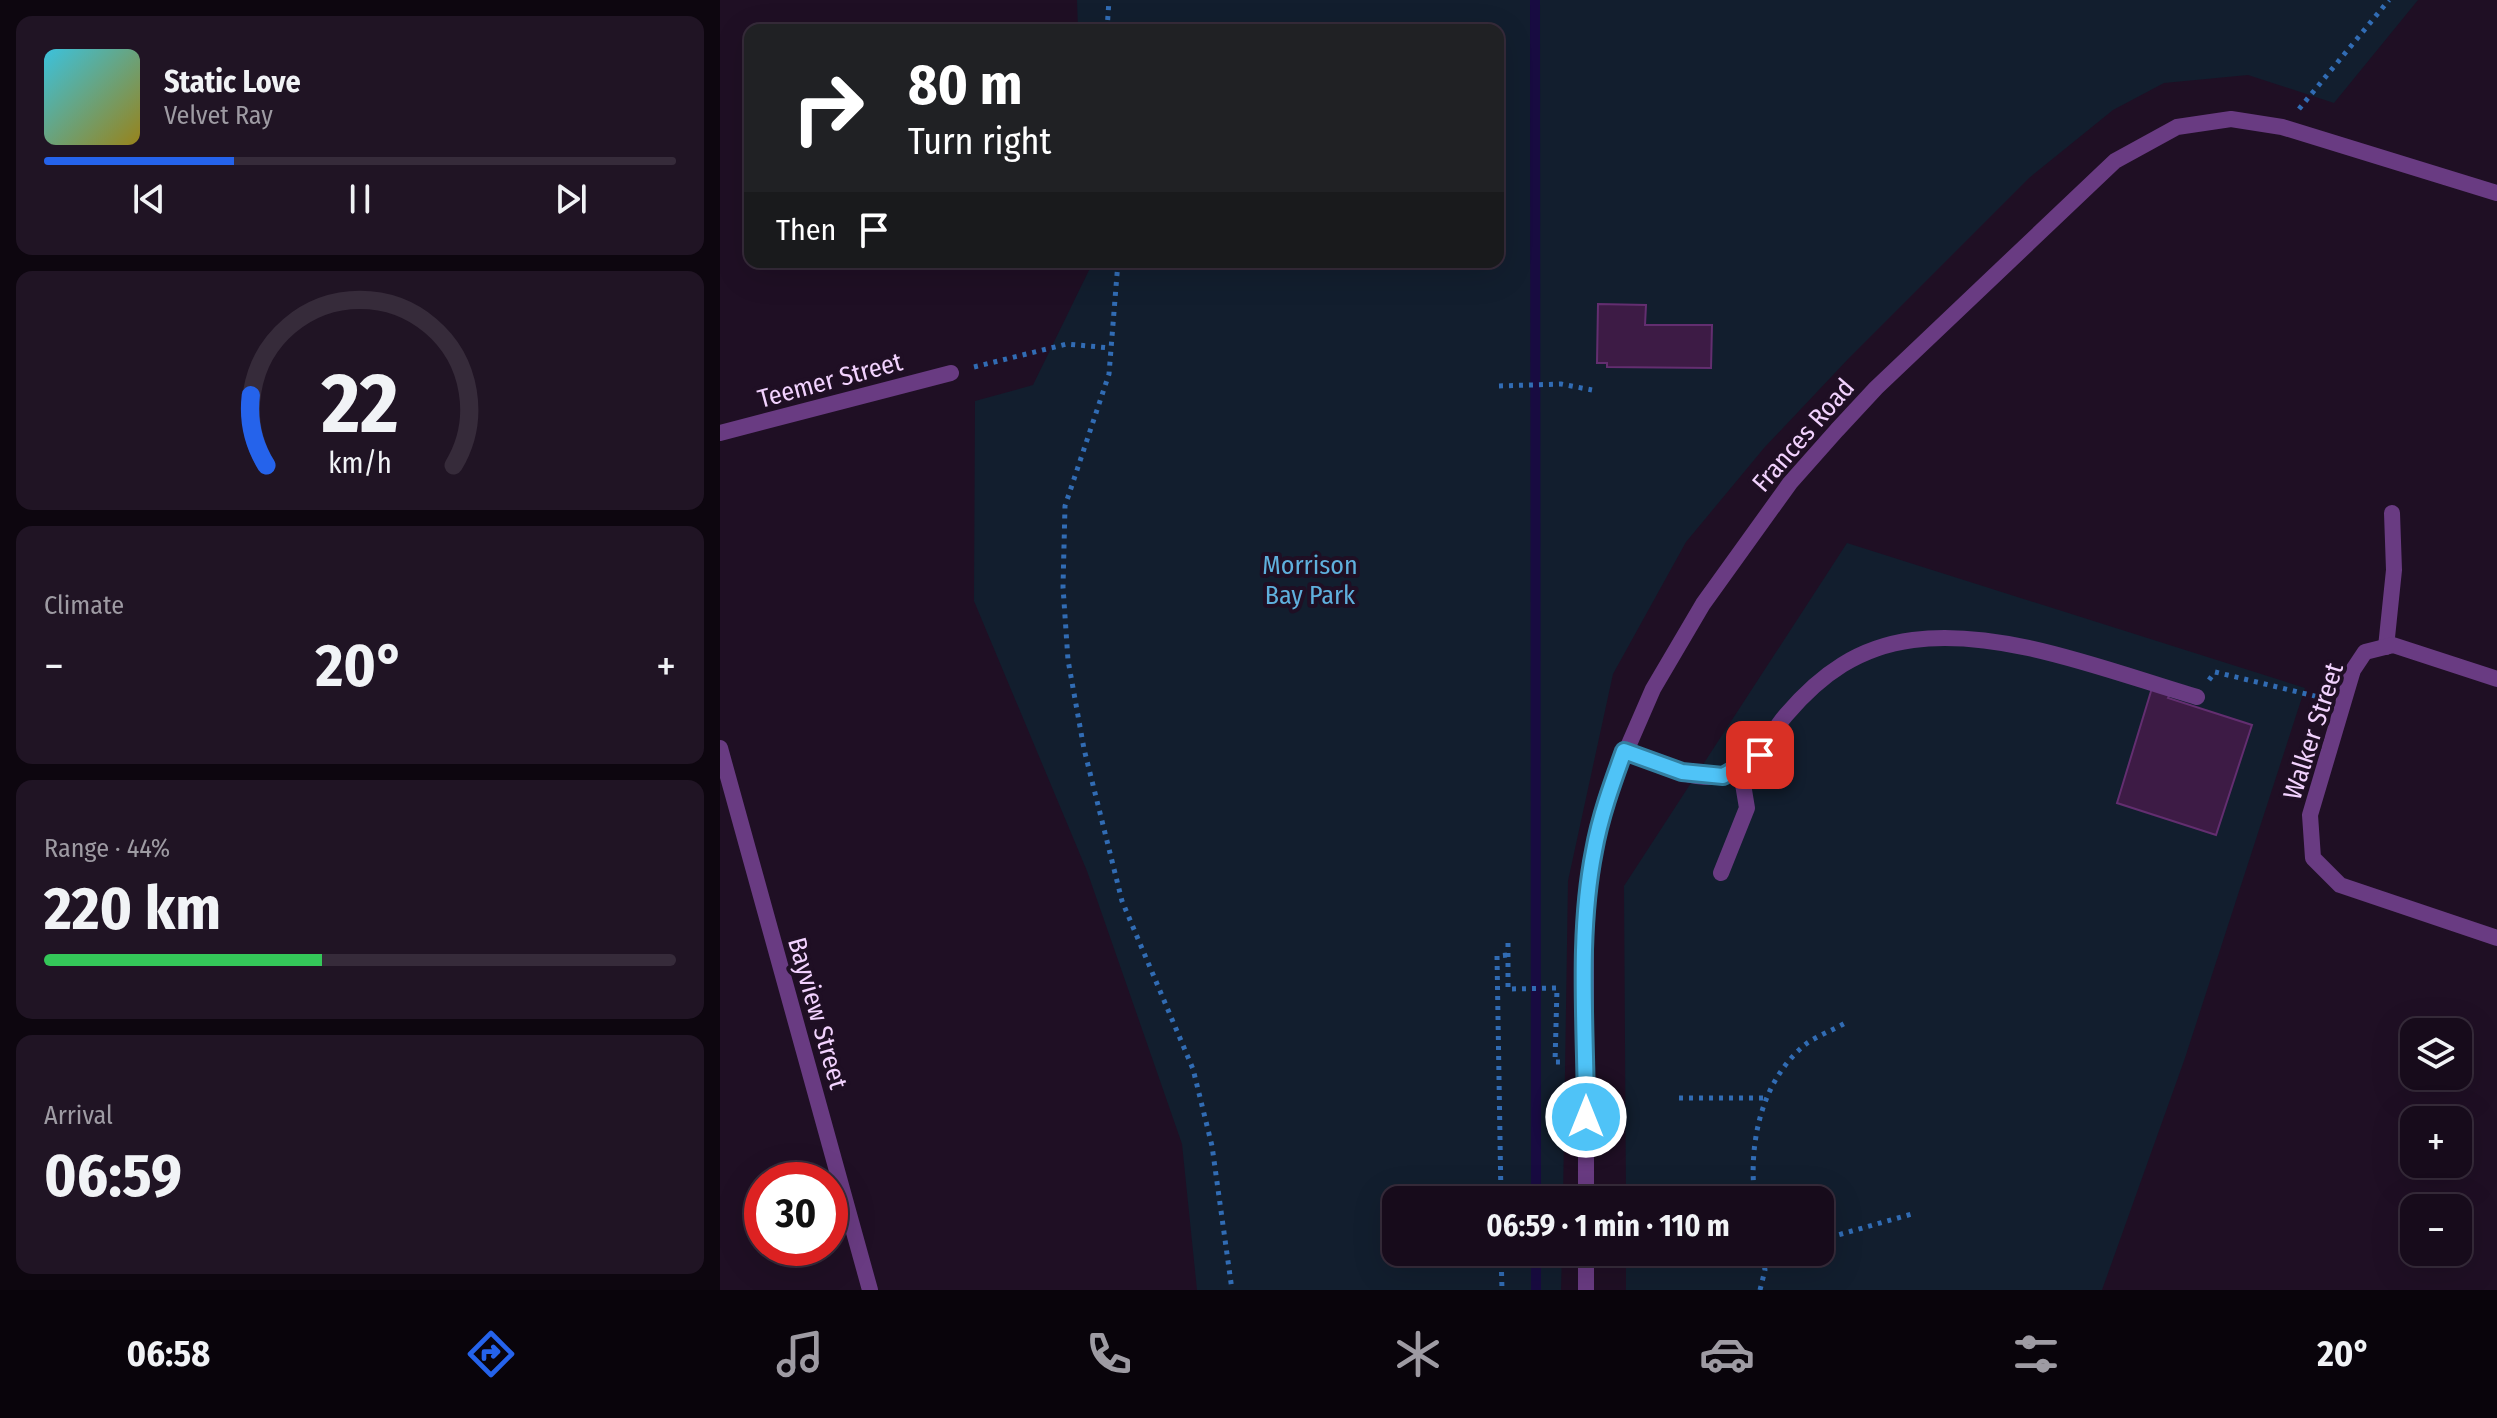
<!DOCTYPE html>
<html lang="en">
<head>
<meta charset="utf-8">
<style>
  body { margin:0; font-family:"Fira Sans Condensed",sans-serif; background:#201424; color:#f1f3f6; height:100vh; display:flex; flex-direction:column; font-size:30px; white-space:nowrap }
  * { box-sizing:border-box; margin:0 }
  p { font-size:26px; color:#9e9ba3 }
  .icon { flex:none; width:44px; height:44px; fill:none; stroke:currentColor; stroke-width:2; stroke-linecap:round; stroke-linejoin:round }
  .map { position:relative; flex:1; overflow:hidden }
  .sheet { display:flex; flex-direction:column; gap:16px; padding:16px; background:#0d060f; width:720px }
  .sheet>* { flex:none }
  .hud { position:absolute; left:24px; top:24px; width:760px; height:244px; border-radius:16px; box-shadow:0 8px 32px #0002,0 0 0 2px #362b3a; background:#202124; color:#fff; overflow:hidden }
  .controls { position:absolute; left:1680px; top:1018px; display:grid; gap:16px }
  .controls a { display:grid; place-items:center; width:72px; height:72px; border-radius:16px; background:#170b1b; box-shadow:0 8px 32px #0002,0 0 0 2px #362b3a; font-size:40px }
  .speed { position:absolute; left:24px; top:1162px; display:flex; gap:16px; font-size:40px; font-weight:700; text-align:center }
  .speed>* { display:grid; place-content:center; width:104px; height:104px; border-radius:50%; background:#170b1b; box-shadow:0 8px 32px #0002,0 0 0 2px #362b3a; line-height:1 }
  .speed .limit { border:12px solid #d22; background:#fff; color:#111 }
  .pin { position:absolute; display:grid; place-items:center; width:68px; height:68px; color:#fff; margin:-34px; border-radius:16px; box-shadow:0 4px 12px #0006 }
  .me { position:absolute; width:88px; margin:-44px; rotate:0deg; stroke-linejoin:round; filter:drop-shadow(0 0 6px #0008) }
  .turn { display:flex; align-items:center; gap:28px; height:168px; padding:0 32px; font-size:36px }
  .turn .icon { width:104px; height:104px; stroke-width:2.5 }
  .turn b { display:block; font-size:56px; line-height:68px }
  .then { display:flex; align-items:center; height:76px; padding:0 32px; background:#0003; gap:16px; font-size:30px }
  .big { font-size:60px; font-weight:700; line-height:1.1 }
  .sheet .card { flex:1; display:flex; flex-direction:column; justify-content:center; gap:12px; min-width:0; padding:0 28px; border-radius:16px; background:#201424 }
  .sheet .dial { align-items:center; gap:0 }
  .dial svg { height:208px; overflow:visible; fill:none; stroke:#362b3a; stroke-width:7; stroke-linecap:round; text-anchor:middle }
  .dial text { fill:#f1f3f6; stroke:none }
  .song { display:flex; align-items:center; gap:24px }
  .cover { width:96px; height:96px; border-radius:12px; background:linear-gradient(135deg,hsl(190 70% 55%),hsl(50 70% 35%)) }
  .played { height:8px; border-radius:4px; background:linear-gradient(90deg,#2563eb 30%,#362b3a 30%) }
  .keys { display:flex; justify-content:space-around; direction:ltr }
  .heat { display:flex; justify-content:space-between; align-items:center; font-size:44px; direction:ltr }
  .charge { height:12px; border-radius:6px; background:linear-gradient(90deg,#34c759 44%,#362b3a 0) }
  .trip { position:absolute; left:662px; top:1186px; width:452px; height:80px; border-radius:16px; background:#170b1b; box-shadow:0 8px 32px #0002,0 0 0 2px #362b3a; font-weight:700; line-height:80px; text-align:center }
  .tabs { display:flex; height:128px; justify-content:space-around; align-items:center; background:#09040b; color:#9e9ba3 }
  .tabs .icon { width:56px; height:56px }
  .tabs .on { color:#2563eb }
  .tabs b { font-size:36px; color:#f1f3f6 }
  main { display:flex; flex:1; min-height:0 }
  .map>svg:first-child { display:block }
</style>
</head>
<body>
<main>
<section class="sheet">
<div class="card">
<div class="song"><i class="cover"></i><div><b>Static Love</b><p>Velvet Ray</p></div></div>
<div class="played"></div>
<div class="keys"><svg class="icon" aria-label="previous" viewBox="0 0 24 24"><path d="M18 5L8 12l10 7zM5 5v14"/></svg><svg class="icon" aria-label="pause" viewBox="0 0 24 24"><path d="M8 5v14M16 5v14"/></svg><svg class="icon" aria-label="next" viewBox="0 0 24 24"><path d="M6 5l10 7-10 7zM19 5v14"/></svg></div>
</div>
<div class="card dial"><svg viewBox="0 0 100 80">
<path d="M14 69A42 42 0 1 1 86 69"/>
<path d="M14 69A42 42 0 0 1 8 42" stroke="#2563eb"/>
<text x="50" y="56" font-size="32" font-weight="700">22</text>
<text x="50" y="72" font-size="11">km/h</text>
</svg></div>
<div class="card"><p>Climate</p>
<div class="heat"><a>−</a><b class="big">20°</b><a>+</a></div>
</div>
<div class="card"><p>Range · 44%</p><b class="big">220 km</b><div class="charge"></div></div>
<div class="card"><p>Arrival</p><b class="big">06:59</b></div>
</section>
<div class="map">
<svg width="1777" height="1290" viewBox="0 0 1777 1290">
  <rect width="100%" height="100%" fill="#1f0f24"/>
  <path fill="#121e2e" d="M357,0H1698L1614,103L1528,75L1444,83L1393,110L1309,178L1129,358L1044,448L966,542L893,674L848,881L843,1200H676V1252H842L841,1290H477L462,1144L367,871L254,601L255,401L313,385L373,262H778V30H358Z
    M1127,543L1585,688L1465,1058L1382,1290H906V1252H1100V1200H906L904,886Z"/>
  <g fill="none" stroke-linecap="round" stroke-linejoin="round">
    <path stroke="#180b41" stroke-width="10" d="M815,0L816,1200
      M816,1252V1290"/>
  </g>
  <path fill="#3d1b45" stroke="#632e70" stroke-width="2" d="M878,304L926,305L925,325H992L991,368L887,367V363H877Z
    M1432,688L1450,694L1448,698L1532,725L1496,835L1397,803Z"/>
  <g fill="none" stroke-linecap="round" stroke-linejoin="round">
    <path stroke="#316cb4" stroke-width="5" stroke-dasharray="4 6" stroke-linecap="butt" d="M387,30L389,0
      M1579,109L1669,0
      M398,262L389,374L345,506L343,587L348,660L364,749L402,901L473,1069L492,1146L512,1290
      M254,367L347,344L390,348
      M779,386L841,384L872,390
      M1489,680L1495,672L1603,698
      M788,943V989L837,988L835,1062H845
      M959,1098H1048
      M781,1200L777,956L788,955
      M1035,1200C1028,1146 1040,1081 1086,1044C1097,1036 1113,1030 1125,1023
      M1100,1240L1192,1214
      M781,1252L782,1290
      M1043,1256L1055,1252
      M1040,1290L1045,1270L1042,1252"/>
    <path stroke="#693b82" stroke-width="16" d="M1666,647L1674,570L1672,513
      M904,751C933,762 971,782 1003,776C1039,768 1046,738 1066,715C1101,674 1139,647 1193,640C1283,628 1391,672 1477,697
      M1001,873L1027,808L1020,766"/>
    <path stroke="#693b82" stroke-width="16" d="M0,433L231,373
      M1777,679L1673,645L1645,652L1633,670L1590,815L1593,858L1620,885L1777,938
      M0,748L150,1290
      M866,1200V913L873,853L887,795L933,689L983,604L1070,483L1117,430L1156,388L1395,161L1457,127L1511,119L1562,127L1777,193
      M866,1252V1290"/>
  </g>
  <g fill="none" stroke-linecap="round" stroke-linejoin="round">
    <defs>
      <path id="route" d="M866,1117C866,1030 857,937 874,851C880,817 892,784 904,751L962,772L1003,776L1040,755"/>
    </defs>
    <use href="#route" stroke="#337fa1" stroke-width="20"/>
    <use href="#route" stroke="#4fc3f7" stroke-width="14"/>
  </g>
  <g text-anchor="middle" stroke-width="8" stroke-linejoin="round" paint-order="stroke">
    <g font-size="26" fill="#f2d2fe" stroke="#1f0f24">
      <text transform="translate(110 380) rotate(-15)" y="9">Teemer Street</text>
      <text transform="translate(1083 435) rotate(-49)" y="9">Frances Road</text>
      <text transform="translate(1593 731) rotate(-72)" y="9">Walker Street</text>
      <text transform="translate(98 1013) rotate(74)" y="9">Bayview Street</text>
    </g>
    <g font-size="26" fill="#5fb0dd" stroke="#1f0f24">
      <text x="590" y="574">Morrison<tspan x="590" dy="30">Bay Park</tspan></text>
    </g>
  </g>
</svg>
<div class="controls">
<a><svg class="icon" aria-label="layers" viewBox="0 0 24 24"><path d="M12 4l9 5-9 5-9-5zM3 14l9 5 9-5"/></svg></a>
<a>+</a>
<a>−</a>
</div>
<div class="speed"><div class="limit">30</div></div>
<div class="pin" style="left:1040px;top:755px;background:#d93025"><svg class="icon" aria-label="arrive" viewBox="0 0 24 24"><path d="M6 21V4h12l-3 4 3 4H6"/></svg></div>
<svg class="me" style="left:866px;top:1117px" viewBox="-20 -20 40 40"><circle r="17" fill="#4fc3f7" stroke="#fff" stroke-width="3"/><path d="M0-11L8 9 0 5-8 9z" fill="#fff"/></svg>
<div class="trip">06:59 · 1 min · 110 m</div>
<div class="hud">
<div class="turn"><svg class="icon" aria-label="right" viewBox="0 0 24 24"><path d="M7 20v-9h11M14 6l5 5-5 5"/></svg><div><b>80 m</b>Turn right</div></div>
<div class="then">Then<svg class="icon" aria-label="arrive" viewBox="0 0 24 24"><path d="M6 21V4h12l-3 4 3 4H6"/></svg></div>
</div>
</div>
</main>
<nav class="tabs">
<b>06:58</b>
<svg class="icon on" aria-label="directions" viewBox="0 0 24 24"><path d="M12 3l9 9-9 9-9-9zM9 14v-3h6M13 9l2 2-2 2"/></svg>
<svg class="icon" aria-label="music" viewBox="0 0 24 24"><path d="M9 18V5l10-2v13"/><circle cx="6" cy="18" r="3"/><circle cx="16" cy="16" r="3"/></svg>
<svg class="icon" aria-label="phone" viewBox="0 0 24 24"><path d="M5 4h4l2 5-3 2q2 4 5 5l2-3 5 2v4C11 20 4 13 5 4z"/></svg>
<svg class="icon" aria-label="climate" viewBox="0 0 24 24"><path d="M12 3v18M4 7l16 10M4 17L20 7"/></svg>
<svg class="icon" aria-label="car" viewBox="0 0 24 24"><path d="M5 17H2v-5l4-1 3-4h7l3 4 3 1v5h-3M9 17h6M6 11h13"/><circle cx="7" cy="17" r="2"/><circle cx="17" cy="17" r="2"/></svg>
<svg class="icon" aria-label="filters" viewBox="0 0 24 24"><path d="M4 7h16M4 17h16"/><circle cx="9" cy="7" r="2"/><circle cx="15" cy="17" r="2"/></svg>
<b>20°</b>
</nav>
</body>
</html>
